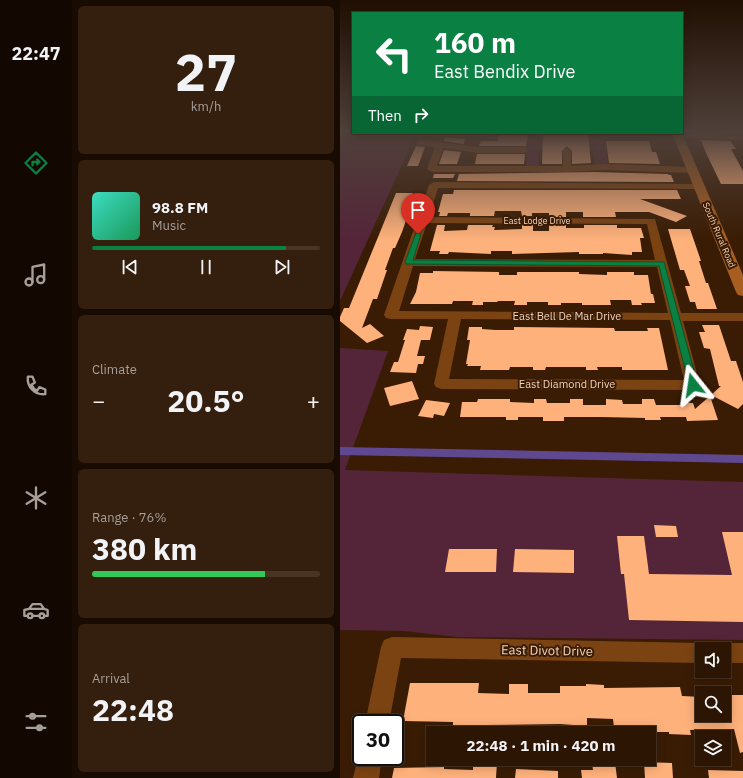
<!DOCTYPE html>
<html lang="en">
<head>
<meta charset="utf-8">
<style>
  body { margin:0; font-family:"IBM Plex Sans",sans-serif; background:#341e0d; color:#f1f3f6; height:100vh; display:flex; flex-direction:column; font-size:15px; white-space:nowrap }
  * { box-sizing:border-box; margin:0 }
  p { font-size:13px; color:#a69f9a }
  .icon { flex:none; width:22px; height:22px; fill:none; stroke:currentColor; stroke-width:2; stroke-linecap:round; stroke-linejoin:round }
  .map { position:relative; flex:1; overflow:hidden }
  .details { display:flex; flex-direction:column; gap:6px; padding:6px; background:#180c02; width:268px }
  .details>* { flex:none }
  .hud { position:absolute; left:12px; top:12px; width:331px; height:122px; border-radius:0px; box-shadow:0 2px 10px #0003,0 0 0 1px #483425; background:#0b8043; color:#fff; overflow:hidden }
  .controls { position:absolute; left:355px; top:642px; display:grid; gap:8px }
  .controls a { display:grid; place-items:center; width:36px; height:36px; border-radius:0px; background:#2c1503; box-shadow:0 2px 10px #0003,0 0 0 1px #483425; font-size:20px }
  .speed { position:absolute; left:12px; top:714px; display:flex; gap:8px; font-size:20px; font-weight:700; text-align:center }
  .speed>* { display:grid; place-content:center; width:52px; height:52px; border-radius:50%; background:#2c1503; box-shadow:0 2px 10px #0003,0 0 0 1px #483425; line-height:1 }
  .speed .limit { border:2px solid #111; border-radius:6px; background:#fff; color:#111 }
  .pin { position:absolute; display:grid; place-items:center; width:34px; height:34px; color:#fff; margin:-41px -17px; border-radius:50% 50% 50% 0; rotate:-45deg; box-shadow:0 0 4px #0007 }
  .pin .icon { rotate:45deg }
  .me { position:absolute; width:44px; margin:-22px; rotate:345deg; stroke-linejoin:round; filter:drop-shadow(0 0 3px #0008) }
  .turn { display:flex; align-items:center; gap:14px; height:84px; padding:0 16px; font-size:18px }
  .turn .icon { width:52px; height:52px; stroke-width:2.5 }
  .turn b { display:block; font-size:28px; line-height:34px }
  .then { display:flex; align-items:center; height:38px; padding:0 16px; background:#0003; gap:8px; font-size:15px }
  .big { font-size:30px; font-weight:700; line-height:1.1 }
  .details .card { flex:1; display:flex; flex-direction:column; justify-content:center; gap:6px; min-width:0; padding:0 14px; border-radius:6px; background:#341e0d }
  .details .dial { align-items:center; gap:0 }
  .dial b { font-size:52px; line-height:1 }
  .song { display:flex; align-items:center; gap:12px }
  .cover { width:48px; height:48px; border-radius:6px; background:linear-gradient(135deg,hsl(170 70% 55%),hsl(150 70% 35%)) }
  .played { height:4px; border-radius:2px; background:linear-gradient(90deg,#0b8043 85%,#483425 85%) }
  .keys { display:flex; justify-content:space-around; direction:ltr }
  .heat { display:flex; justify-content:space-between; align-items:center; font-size:22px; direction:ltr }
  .charge { height:6px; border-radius:3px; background:linear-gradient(90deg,#34c759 76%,#483425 0) }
  .trip { position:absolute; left:86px; top:726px; width:230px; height:40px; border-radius:0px; background:#2c1503; box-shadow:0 2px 10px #0003,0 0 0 1px #483425; font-weight:700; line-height:40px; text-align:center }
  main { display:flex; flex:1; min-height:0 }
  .dock { display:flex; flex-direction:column; width:72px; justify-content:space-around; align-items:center; background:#120801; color:#a69f9a }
  .dock .icon { width:28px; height:28px }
  .dock .on { color:#0b8043 }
  .dock b { font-size:18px; color:#f1f3f6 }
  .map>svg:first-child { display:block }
</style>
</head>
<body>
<main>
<nav class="dock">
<b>22:47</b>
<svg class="icon on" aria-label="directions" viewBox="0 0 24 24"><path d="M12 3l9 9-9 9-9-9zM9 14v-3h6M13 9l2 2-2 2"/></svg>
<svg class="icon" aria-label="music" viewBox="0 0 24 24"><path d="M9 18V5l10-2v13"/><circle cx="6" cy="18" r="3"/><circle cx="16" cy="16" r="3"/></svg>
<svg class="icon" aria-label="phone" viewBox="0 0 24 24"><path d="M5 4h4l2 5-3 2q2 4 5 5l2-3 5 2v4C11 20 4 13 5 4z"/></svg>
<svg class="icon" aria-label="climate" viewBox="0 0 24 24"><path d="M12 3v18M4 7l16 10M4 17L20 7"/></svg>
<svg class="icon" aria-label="car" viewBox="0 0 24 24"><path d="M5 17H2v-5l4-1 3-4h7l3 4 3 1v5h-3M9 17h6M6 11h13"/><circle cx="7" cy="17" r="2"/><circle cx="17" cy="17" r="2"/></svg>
<svg class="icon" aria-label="filters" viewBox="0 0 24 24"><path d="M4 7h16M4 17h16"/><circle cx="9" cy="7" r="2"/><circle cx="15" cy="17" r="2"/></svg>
</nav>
<section class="details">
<div class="card dial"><b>27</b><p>km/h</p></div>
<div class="card">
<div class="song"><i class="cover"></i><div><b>98.8 FM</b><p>Music</p></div></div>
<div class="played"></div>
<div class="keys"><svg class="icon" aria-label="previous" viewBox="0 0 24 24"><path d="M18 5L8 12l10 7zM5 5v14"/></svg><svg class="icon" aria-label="pause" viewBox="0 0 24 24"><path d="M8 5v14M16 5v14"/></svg><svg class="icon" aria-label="next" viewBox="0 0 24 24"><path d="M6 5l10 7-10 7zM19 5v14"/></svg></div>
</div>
<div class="card"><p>Climate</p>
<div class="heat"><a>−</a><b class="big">20.5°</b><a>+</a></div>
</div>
<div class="card"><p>Range · 76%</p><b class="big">380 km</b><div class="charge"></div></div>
<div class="card"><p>Arrival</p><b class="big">22:48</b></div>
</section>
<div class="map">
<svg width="403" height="778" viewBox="0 0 403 778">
  <rect width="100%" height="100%" fill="#3a1c04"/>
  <path fill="#542539" d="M0,131H13V133H154L153,140L106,136H75L0,301Z
    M155,138H265L268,165L255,166L253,150L199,149V167H186L188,141H154Z
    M0,348L48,351L5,470L403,482V640L117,637L64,631L0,630Z"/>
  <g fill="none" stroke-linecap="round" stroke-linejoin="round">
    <path fill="#5e4990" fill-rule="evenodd" d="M0,447L403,455V463L0,455Z"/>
  </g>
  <path fill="#feb17b" d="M159,134H188L186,146H139L141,141H158Z
    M203,134H248L251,163L232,164V151L227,146L222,151V164H202Z
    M105,137L125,139L124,144L104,141Z
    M361,140L390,141L396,149H391L403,171V184H381L366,153Z
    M266,141H309L312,152H316L320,164L269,163Z
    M76,146L85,147L78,166H67Z
    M104,150L121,152L117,164H99Z
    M137,154H185L184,164H135Z
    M253,172L328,174L329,175H331L334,182L117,181L119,174Z
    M94,174H115L113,178H93Z
    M114,190H337L341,199H300L347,216L336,222L309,212H275L276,217H243V212H226V217H209V213H192V216H182L181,211H155L154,216H130V213H108L107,216H99L100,212H98L103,194H113Z
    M56,193H73L70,200H73L62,232L55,248H53L45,270H47L37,299H33L22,328L30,324L44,336L27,343L0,321V317L4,308H9Z
    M97,225H105L104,231L127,230L128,225H153L152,227H155L154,230L182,229V225H193V231H209V225H226V228H244V225H277V228H301L304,238H300L302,252H292V255L263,253V254H239V252L172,254V251H151V254L109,252L108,254H99L100,251H90Z
    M328,229H350L361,261H359L366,283H368L377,309H357L355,302H350L345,286H350L344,270H340Z
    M93,271L159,272V275H177V272H239V274L267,275V272H294V275H308L311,294H313L315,303H301L302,305H292L291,300H270L271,305H242V303H221V305H208V302H187V305H174L175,301H158L157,302H143V305H132L133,301H113L112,304H70L76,292L80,273H93Z
    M362,325H379L391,361H396L403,382V404L398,409L371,395L381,386H379L370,349L364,348L359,332H365Z
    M80,326L93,327L90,340H81L77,356H85L83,364H78L76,373L50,372L54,362H58L65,340H63L67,329L79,330Z
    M129,327H142V329L155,330H174V327L274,328L275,331H308L307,328H319L328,370H282V367H257L258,370H246V367H206L205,370H193V367H170L169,370H140L141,366H127L128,364H126L130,340H127Z
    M72,381L79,399L50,406L44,388Z
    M370,396L378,420L347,421L346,417H320L321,420H305V418L262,417H224V421H203V417H178V420H166V417H120L122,402H137L138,399H170V402L194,403V399H206L207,403H230V399H243V405H266V399L282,400L283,404H302V399H314L316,405H342V403H353L355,409Z
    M86,400L110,403L104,416L94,414L93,418L78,416Z
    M314,525L336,526L338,537H316Z
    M382,532H403V622L289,620L284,574H281L277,536H304L309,574L392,575Z
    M109,549H157L156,572H105Z
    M175,549L234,550V573L173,572Z
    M70,683H139L138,693L169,694V684H188V693H220V686H246V684L264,685V688L340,687L342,696L362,697V715H384V695H403V752L400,753L394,729L350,730L351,735L329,734V732H287V727H274L273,719L247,718V726L220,724L144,725V733H128L129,725H113V722L63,721Z
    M133,762H157L156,778H52L54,768L104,767V769L133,770Z
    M252,762H275L277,778H242L241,770H253Z
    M304,762L332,763L333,778H305Z
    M176,769L218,771V778H175Z
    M368,770L403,771V778H369Z"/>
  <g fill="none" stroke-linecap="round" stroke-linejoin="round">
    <path fill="#7c4312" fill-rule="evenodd" d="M335,134L403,136V140L338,138L334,136Z
      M80,140L138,147H185L189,150L185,153H138L103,148L97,166H223V151L227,148L231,151V166L265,164L352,167L357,170L352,173L265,170L227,172H92L87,169L95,147L77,145L76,143Z
      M94,182L362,184L364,186L362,188L359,189L98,188L89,217L315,219L341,313H403V321H343L360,385L358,388L353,390L101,389L96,387L94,384L108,319H51L46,318L44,315L89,185ZM87,223L307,224L315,260L75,259ZM73,266L317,267L328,313L59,311ZM121,319L330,320L344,380L109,379Z
      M52,637L362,643L370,646L371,649H362V663L61,658L49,723H25L41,647L44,640Z
      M384,643H403V663H384V649H375L376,646Z
      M21,749V757H42L39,778H13L18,757Z"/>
    <path fill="#a85e20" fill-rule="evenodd" d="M332,133H342L403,275V296L398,295L396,292Z"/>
  </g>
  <linearGradient id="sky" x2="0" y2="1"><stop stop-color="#200f02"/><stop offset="0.55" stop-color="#4f403a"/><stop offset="1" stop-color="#4f403a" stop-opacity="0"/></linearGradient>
  <rect width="403" height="240" fill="url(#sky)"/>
  <path fill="#0b8043" stroke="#07532c" d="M76,233L81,234L73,260L324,262L358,385L353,388L349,385L319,266L66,264L65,262Z"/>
  <g text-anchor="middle" stroke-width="4" stroke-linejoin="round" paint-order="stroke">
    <g font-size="9" fill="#f5d3bc" stroke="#3a1c04">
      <text x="197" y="224">East Lodge Drive</text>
      <text transform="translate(379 235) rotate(67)" y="3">South Rural Road</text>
    </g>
    <g font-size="11" fill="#f5d3bc" stroke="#3a1c04">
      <text x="227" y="320">East Bell De Mar Drive</text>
      <text x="227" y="388">East Diamond Drive</text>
    </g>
    <g font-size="13" fill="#f5d3bc" stroke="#3a1c04">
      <text transform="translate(207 650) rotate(1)" y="5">East Divot Drive</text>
    </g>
  </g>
</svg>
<div class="controls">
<a><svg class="icon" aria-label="sound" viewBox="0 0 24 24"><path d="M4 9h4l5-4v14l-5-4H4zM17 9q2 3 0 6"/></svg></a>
<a><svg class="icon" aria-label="search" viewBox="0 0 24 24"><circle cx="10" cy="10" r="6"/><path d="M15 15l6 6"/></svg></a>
<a><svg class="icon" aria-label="layers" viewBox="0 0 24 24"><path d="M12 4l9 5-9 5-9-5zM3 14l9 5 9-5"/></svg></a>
</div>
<div class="speed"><div class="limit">30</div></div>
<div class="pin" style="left:78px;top:234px;background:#d93025"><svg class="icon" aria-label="arrive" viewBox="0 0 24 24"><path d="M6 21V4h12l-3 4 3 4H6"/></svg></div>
<svg class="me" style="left:353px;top:385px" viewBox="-20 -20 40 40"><path d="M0-17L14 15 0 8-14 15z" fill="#0b8043" stroke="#fff" stroke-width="4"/></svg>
<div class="trip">22:48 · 1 min · 420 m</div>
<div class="hud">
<div class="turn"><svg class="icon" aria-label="left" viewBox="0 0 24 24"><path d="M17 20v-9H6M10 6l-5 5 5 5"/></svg><div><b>160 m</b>East Bendix Drive</div></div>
<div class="then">Then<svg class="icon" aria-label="right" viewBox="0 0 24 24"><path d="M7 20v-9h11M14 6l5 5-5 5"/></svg></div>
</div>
</div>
</main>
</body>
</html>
